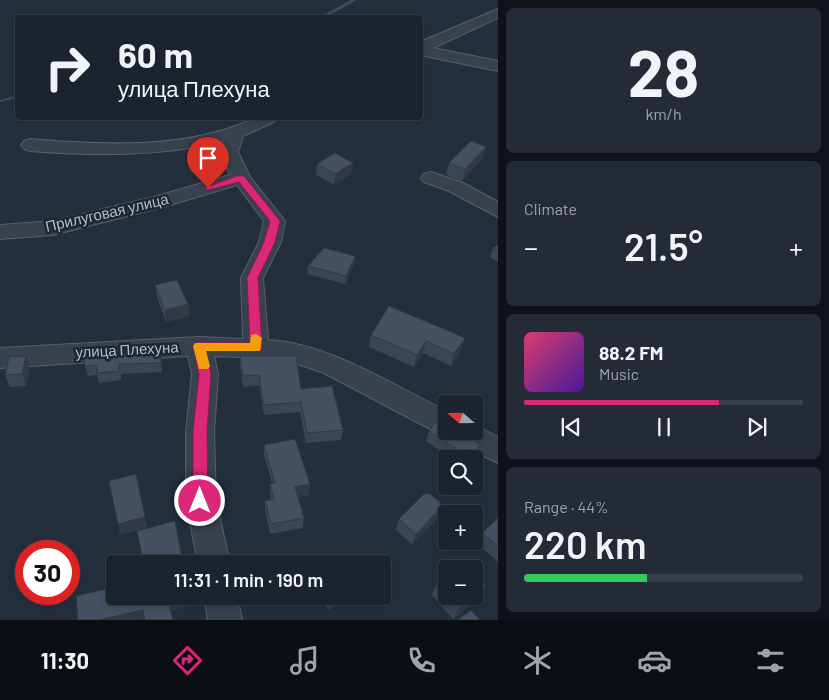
<!DOCTYPE html>
<html lang="en">
<head>
<meta charset="utf-8">
<style>
  body { margin:0; font-family:Barlow,sans-serif; background:#242b36; color:#f1f3f6; height:100vh; display:flex; flex-direction:column; font-size:19px; white-space:nowrap }
  * { box-sizing:border-box; margin:0 }
  p { font-size:16px; color:#a0a4aa }
  .icon { flex:none; width:28px; height:28px; fill:none; stroke:currentColor; stroke-width:2; stroke-linecap:round; stroke-linejoin:round }
  .map { position:relative; flex:1; overflow:hidden }
  .details { display:flex; flex-direction:column; gap:8px; padding:8px; background:#0f1319; width:331px }
  .details>* { flex:none }
  .top-card { position:absolute; left:15px; top:15px; width:408px; height:105px; border-radius:5px; box-shadow:0 2px 8px #0003,0 0 0 1px #39404a; background:#1b232e; color:#f1f3f6; overflow:hidden }
  .needle { width:32px; rotate:290deg }
  .controls { position:absolute; left:438px; top:395px; display:grid; gap:10px }
  .controls a { display:grid; place-items:center; width:45px; height:45px; border-radius:5px; background:#1b232e; box-shadow:0 2px 8px #0003,0 0 0 1px #39404a; font-size:25px }
  .speed { position:absolute; left:15px; top:540px; display:flex; gap:10px; font-size:25px; font-weight:700; text-align:center }
  .speed>* { display:grid; place-content:center; width:65px; height:65px; border-radius:50%; background:#1b232e; box-shadow:0 2px 8px #0003,0 0 0 1px #39404a; line-height:1 }
  .speed .limit { border:8px solid #d22; background:#fff; color:#111 }
  .pin { position:absolute; display:grid; place-items:center; width:42px; height:42px; color:#fff; margin:-51px -21px; border-radius:50% 50% 50% 0; rotate:-45deg; box-shadow:0 0 5px #0007 }
  .pin .icon { rotate:45deg }
  .me { position:absolute; width:55px; margin:-28px; rotate:0deg; stroke-linejoin:round; filter:drop-shadow(0 0 4px #0008) }
  .turn { display:flex; align-items:center; gap:18px; height:105px; padding:0 20px; font-size:22px }
  .turn .icon { width:65px; height:65px; stroke-width:2.5 }
  .turn b { display:block; font-size:35px; line-height:42px }
  .big { font-size:38px; font-weight:600; line-height:1.1 }
  .details .tile { flex:1; display:flex; flex-direction:column; justify-content:center; gap:8px; min-width:0; padding:0 18px; border-radius:8px; background:#242b36 }
  .details .dial { align-items:center; gap:0 }
  .dial b { font-size:65px; line-height:1 }
  .song { display:flex; align-items:center; gap:15px }
  .cover { width:60px; height:60px; border-radius:8px; background:linear-gradient(135deg,hsl(340 70% 55%),hsl(260 70% 35%)) }
  .played { height:5px; border-radius:2px; background:linear-gradient(90deg,#db2777 70%,#39404a 70%) }
  .keys { display:flex; justify-content:space-around; direction:ltr }
  .heat { display:flex; justify-content:space-between; align-items:center; font-size:28px; direction:ltr }
  .charge { height:8px; border-radius:4px; background:linear-gradient(90deg,#34c759 44%,#39404a 0) }
  .trip { position:absolute; left:106px; top:555px; width:285px; height:50px; border-radius:5px; background:#1b232e; box-shadow:0 2px 8px #0003,0 0 0 1px #39404a; font-weight:600; line-height:50px; text-align:center }
  .tab-bar { display:flex; height:80px; justify-content:space-around; align-items:center; background:#0b0e12; color:#a0a4aa }
  .tab-bar .icon { width:35px; height:35px }
  .tab-bar .on { color:#db2777 }
  .tab-bar b { font-size:22px; color:#f1f3f6 }
  main { display:flex; flex:1; min-height:0 }
  .map>svg:first-child { display:block }
</style>
</head>
<body>
<main>
<div class="map">
<svg width="498" height="620" viewBox="0 0 498 620">
  <rect width="100%" height="100%" fill="#242f3e"/>
  <g fill="none" stroke-linecap="round" stroke-linejoin="round">
    <path fill="#394c67" fill-rule="evenodd" d="M351,0H356C342,9 327,18 310,18L327,13Z
      M18,95V98L0,102V100Z"/>
    <defs>
      <path id="minor" d="M498,9V18L433,48L498,61V71L420,55V42Z
        M255,118H277L274,122L243,136L238,152L250,177L285,221L281,242L263,278L268,340C328,343 393,385 446,411V431H474V425L498,437V463L450,439L448,435L436,432L324,373L283,359L214,356L218,374L214,432L216,501L230,564H198L186,501V432L192,374L188,356L0,368V348L199,337L243,339L241,278L259,242L264,221L237,185L167,206L53,235L0,239V225L53,221L154,197L230,175L220,152L223,141C160,157 95,156 30,151L24,149L21,145L24,141L30,139C103,145 187,150 255,118Z
        M431,172L463,183L498,202V217L449,191L424,182L421,178L424,174Z
        M204,596H237L242,620H208Z"/>
    </defs>
    <use href="#minor" stroke="#565f6c" stroke-width="2"/>
    <use href="#minor" fill="#38414e" fill-rule="evenodd"/>
  </g>
  <path fill="#3b4654" d="M483,158L462,181L446,175L449,163Z
    M317,164L351,174L334,185L316,175Z
    M498,245V262L490,257L493,248Z
    M355,256L354,264L345,284L307,274L308,266Z
    M155,285L188,304L189,316L166,322L157,297Z
    M371,335L465,338L461,350L451,366L423,353L414,367L369,347Z
    M26,356L30,368L26,386L10,387L5,375Z
    M240,356L301,389L343,430L341,440L306,443L300,412L264,415L259,385L243,387L240,367Z
    M162,360V372L121,374V380L99,383L97,375L88,376L85,366Z
    M429,431L476,454L451,458L426,441Z
    M264,445L310,484L309,495L298,497L304,518L303,528L270,534L265,511V501L271,500L270,494V484L272,483L264,455Z
    M440,509L436,520L412,544L396,530L399,519Z
    M498,518V562L477,543L482,533Z
    M436,585L481,596L453,619L432,595Z
    M318,596H346L329,610Z"/>
  <path fill="#303945" d="M486,147L483,158L462,181L465,169Z
    M353,163L351,174L334,185L335,174Z
    M355,256L354,264L345,284L346,276Z
    M188,304L189,316L166,322L165,310Z
    M465,338L461,350L451,366L454,354Z
    M426,341L423,353L414,367L417,355Z
    M161,350L162,360V372L160,363Z
    M26,356L30,368L26,386L22,374Z
    M310,484L309,495L295,497V487Z
    M440,509L436,520L412,544L416,534Z
    M145,517L147,528L120,535L118,524Z
    M486,586L481,596L453,619L458,609Z
    M335,596H346L329,610L331,600Z
    M190,598L191,606L171,611L169,603Z
    M143,610L145,618L137,620H99Z"/>
  <path fill="#455162" stroke="#303945" d="M471,141L486,147L465,169L449,163Z
    M335,153L353,163L335,174L317,164Z
    M498,245V251L493,248Z
    M324,248L355,256L346,276L308,266Z
    M177,280L188,304L165,310L155,285Z
    M389,306L465,338L454,354L426,341L417,355L371,335Z
    M161,350L160,363L119,364V371L97,373V365L85,366L84,354Z
    M26,356L22,374L5,375L9,357Z
    M240,356H296L301,389L332,386L343,430L307,433L301,402L264,405L259,375L243,376Z
    M435,422L446,428V431H454L480,444L472,459H451L457,449L429,431Z
    M295,439L310,484L295,487L304,518L271,524L265,501L274,499L270,484L275,483L264,445Z
    M136,474L145,517L118,524L109,481Z
    M424,494H430L440,502V509L416,534L399,519Z
    M498,518V546L482,533Z
    M175,521L183,564H144L137,531Z
    M351,560L354,564H346Z
    M464,562L470,569H456Z
    M474,572L486,586L474,596Z
    M446,576V596L436,585Z
    M115,587V596H190V598L169,603L173,620H145L143,610L99,620H78L76,596Z
    M328,596H335L331,600Z
    M446,596H473L458,609Z
    M471,610L480,620H458Z"/>
  <path fill="#db2777" stroke="#8e194d" d="M237,176H244L280,221L275,242L258,278L262,348L260,351H206L211,374L207,432L208,501L206,505L200,507L195,505L193,501V432L199,374L193,346L199,342L250,343L247,278L264,242L270,221L239,182L208,190L204,188Z"/>
  <path fill="#f59e0b" d="M256,334L262,338L260,351H206L210,366L208,369H199L193,346L195,343H250L251,335Z"/>
  <g text-anchor="middle" stroke-width="5" stroke-linejoin="round" paint-order="stroke">
    <g font-size="15" fill="#b4bcc9" stroke="#1d2633">
      <text transform="translate(107 213) rotate(-13)" y="5">Прилуговая улица</text>
      <text transform="translate(127 350) rotate(-3)" y="5">улица Плехуна</text>
    </g>
  </g>
</svg>
<div class="controls">
<a><svg class="needle" viewBox="-14 -14 28 28"><path d="M0-13l5 13h-10z" fill="#e53935"/><path d="M0 13l5-13h-10z" fill="#a0a4aa"/></svg></a>
<a><svg class="icon" aria-label="search" viewBox="0 0 24 24"><circle cx="10" cy="10" r="6"/><path d="M15 15l6 6"/></svg></a>
<a>+</a>
<a>−</a>
</div>
<div class="speed"><div class="limit">30</div></div>
<div class="pin" style="left:208px;top:188px;background:#d93025"><svg class="icon" aria-label="arrive" viewBox="0 0 24 24"><path d="M6 21V4h12l-3 4 3 4H6"/></svg></div>
<svg class="me" style="left:200px;top:501px" viewBox="-20 -20 40 40"><circle r="17" fill="#db2777" stroke="#fff" stroke-width="3"/><path d="M0-11L8 9 0 5-8 9z" fill="#fff"/></svg>
<div class="trip">11:31 · 1 min · 190 m</div>
<div class="top-card">
<div class="turn"><svg class="icon" aria-label="right" viewBox="0 0 24 24"><path d="M7 20v-9h11M14 6l5 5-5 5"/></svg><div><b>60 m</b>улица Плехуна</div></div>
</div>
</div>
<section class="details">
<div class="tile dial"><b>28</b><p>km/h</p></div>
<div class="tile"><p>Climate</p>
<div class="heat"><a>−</a><b class="big">21.5°</b><a>+</a></div>
</div>
<div class="tile">
<div class="song"><i class="cover"></i><div><b>88.2 FM</b><p>Music</p></div></div>
<div class="played"></div>
<div class="keys"><svg class="icon" aria-label="previous" viewBox="0 0 24 24"><path d="M18 5L8 12l10 7zM5 5v14"/></svg><svg class="icon" aria-label="pause" viewBox="0 0 24 24"><path d="M8 5v14M16 5v14"/></svg><svg class="icon" aria-label="next" viewBox="0 0 24 24"><path d="M6 5l10 7-10 7zM19 5v14"/></svg></div>
</div>
<div class="tile"><p>Range · 44%</p><b class="big">220 km</b><div class="charge"></div></div>
</section>
</main>
<nav class="tab-bar">
<b>11:30</b>
<svg class="icon on" aria-label="directions" viewBox="0 0 24 24"><path d="M12 3l9 9-9 9-9-9zM9 14v-3h6M13 9l2 2-2 2"/></svg>
<svg class="icon" aria-label="music" viewBox="0 0 24 24"><path d="M9 18V5l10-2v13"/><circle cx="6" cy="18" r="3"/><circle cx="16" cy="16" r="3"/></svg>
<svg class="icon" aria-label="phone" viewBox="0 0 24 24"><path d="M5 4h4l2 5-3 2q2 4 5 5l2-3 5 2v4C11 20 4 13 5 4z"/></svg>
<svg class="icon" aria-label="climate" viewBox="0 0 24 24"><path d="M12 3v18M4 7l16 10M4 17L20 7"/></svg>
<svg class="icon" aria-label="car" viewBox="0 0 24 24"><path d="M5 17H2v-5l4-1 3-4h7l3 4 3 1v5h-3M9 17h6M6 11h13"/><circle cx="7" cy="17" r="2"/><circle cx="17" cy="17" r="2"/></svg>
<svg class="icon" aria-label="filters" viewBox="0 0 24 24"><path d="M4 7h16M4 17h16"/><circle cx="9" cy="7" r="2"/><circle cx="15" cy="17" r="2"/></svg>
</nav>
</body>
</html>
